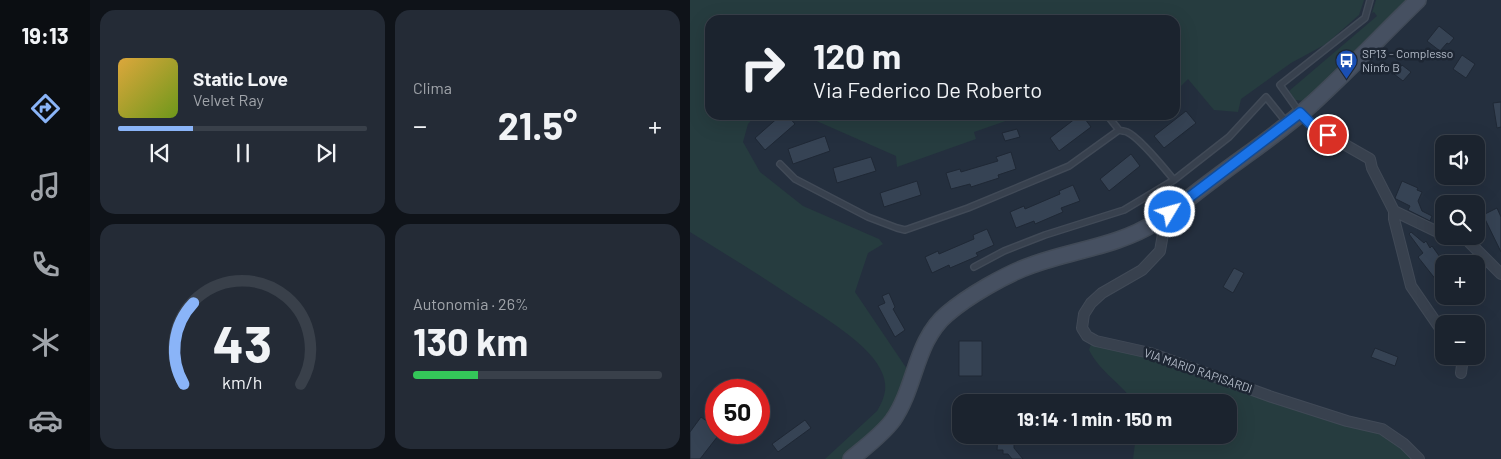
<!DOCTYPE html>
<html lang="it">
<head>
<meta charset="utf-8">
<style>
  body { margin:0; font-family:Barlow,sans-serif; background:#242b36; color:#f1f3f6; height:100vh; display:flex; flex-direction:column; font-size:19px; white-space:nowrap }
  * { box-sizing:border-box; margin:0 }
  p { font-size:16px; color:#a0a4aa }
  .icon { flex:none; width:28px; height:28px; fill:none; stroke:currentColor; stroke-width:2; stroke-linecap:round; stroke-linejoin:round }
  .map { position:relative; flex:1; overflow:hidden }
  .panel { display:flex; flex-direction:column; gap:10px; padding:10px; background:#0f1319; width:600px }
  .panel>* { flex:none }
  .banner { position:absolute; left:15px; top:15px; width:475px; height:105px; border-radius:15px; box-shadow:0 5px 20px #0002,0 0 0 1px #39404a; background:#1b232e; color:#f1f3f6; overflow:hidden }
  .tools { position:absolute; left:745px; top:135px; display:grid; gap:10px }
  .tools a { display:grid; place-items:center; width:50px; height:50px; border-radius:10px; background:#1b232e; box-shadow:0 5px 20px #0002,0 0 0 1px #39404a; font-size:25px }
  .speed { position:absolute; left:15px; top:379px; display:flex; gap:10px; font-size:25px; font-weight:700; text-align:center }
  .speed>* { display:grid; place-content:center; width:65px; height:65px; border-radius:50%; background:#1b232e; box-shadow:0 5px 20px #0002,0 0 0 1px #39404a; line-height:1 }
  .speed .limit { border:8px solid #d22; background:#fff; color:#111 }
  .pin { position:absolute; display:grid; place-items:center; width:42px; height:42px; color:#fff; margin:-21px; border:2px solid #fff; border-radius:50%; box-shadow:0 1px 5px #0007 }
  .me { position:absolute; width:55px; margin:-28px; rotate:53deg; stroke-linejoin:round; filter:drop-shadow(0 0 4px #0008) }
  .turn { display:flex; align-items:center; gap:18px; height:105px; padding:0 25px; font-size:22px }
  .turn .icon { width:65px; height:65px; stroke-width:2.5 }
  .turn b { display:block; font-size:35px; line-height:42px }
  .big { font-size:38px; font-weight:700; line-height:1.1 }
  .panel .widget { flex:1; display:flex; flex-direction:column; justify-content:center; gap:8px; min-width:0; padding:0 18px; border-radius:15px; background:#242b36 }
  .panel .dial { align-items:center; gap:0 }
  .dial svg { height:130px; overflow:visible; fill:none; stroke:#39404a; stroke-width:7; stroke-linecap:round; text-anchor:middle }
  .dial text { fill:#f1f3f6; stroke:none }
  .song { display:flex; align-items:center; gap:15px }
  .cover { width:60px; height:60px; border-radius:8px; background:linear-gradient(135deg,hsl(40 70% 55%),hsl(80 70% 35%)) }
  .played { height:5px; border-radius:2px; background:linear-gradient(90deg,#8ab4f8 30%,#39404a 30%) }
  .keys { display:flex; justify-content:space-around; direction:ltr }
  .heat { display:flex; justify-content:space-between; align-items:center; font-size:28px; direction:ltr }
  .charge { height:8px; border-radius:4px; background:linear-gradient(90deg,#34c759 26%,#39404a 0) }
  .panel .tiles { flex:1; display:grid; gap:10px; grid-template-columns:repeat(2,1fr) }
  .trip { position:absolute; left:262px; top:394px; width:285px; height:50px; border-radius:15px; background:#1b232e; box-shadow:0 5px 20px #0002,0 0 0 1px #39404a; font-weight:700; line-height:50px; text-align:center }
  main { display:flex; flex:1; min-height:0 }
  .tab-bar { display:flex; flex-direction:column; width:90px; justify-content:space-around; align-items:center; background:#0b0e12; color:#a0a4aa }
  .tab-bar .icon { width:35px; height:35px }
  .tab-bar .current { color:#8ab4f8 }
  .tab-bar b { font-size:22px; color:#f1f3f6 }
  .map>svg:first-child { display:block }
</style>
</head>
<body>
<main>
<nav class="tab-bar">
<b>19:13</b>
<svg class="icon current" aria-label="directions" viewBox="0 0 24 24"><path d="M12 3l9 9-9 9-9-9zM9 14v-3h6M13 9l2 2-2 2"/></svg>
<svg class="icon" aria-label="music" viewBox="0 0 24 24"><path d="M9 18V5l10-2v13"/><circle cx="6" cy="18" r="3"/><circle cx="16" cy="16" r="3"/></svg>
<svg class="icon" aria-label="phone" viewBox="0 0 24 24"><path d="M5 4h4l2 5-3 2q2 4 5 5l2-3 5 2v4C11 20 4 13 5 4z"/></svg>
<svg class="icon" aria-label="climate" viewBox="0 0 24 24"><path d="M12 3v18M4 7l16 10M4 17L20 7"/></svg>
<svg class="icon" aria-label="car" viewBox="0 0 24 24"><path d="M5 17H2v-5l4-1 3-4h7l3 4 3 1v5h-3M9 17h6M6 11h13"/><circle cx="7" cy="17" r="2"/><circle cx="17" cy="17" r="2"/></svg>
</nav>
<section class="panel">
<div class="tiles">
<div class="widget">
<div class="song"><i class="cover"></i><div><b>Static Love</b><p>Velvet Ray</p></div></div>
<div class="played"></div>
<div class="keys"><svg class="icon" aria-label="previous" viewBox="0 0 24 24"><path d="M18 5L8 12l10 7zM5 5v14"/></svg><svg class="icon" aria-label="pause" viewBox="0 0 24 24"><path d="M8 5v14M16 5v14"/></svg><svg class="icon" aria-label="next" viewBox="0 0 24 24"><path d="M6 5l10 7-10 7zM19 5v14"/></svg></div>
</div>
<div class="widget"><p>Clima</p>
<div class="heat"><a>−</a><b class="big">21.5°</b><a>+</a></div>
</div>
<div class="widget dial"><svg viewBox="0 0 100 80">
<path d="M14 69A42 42 0 1 1 86 69"/>
<path d="M14 69A42 42 0 0 1 20 19" stroke="#8ab4f8"/>
<text x="50" y="56" font-size="32" font-weight="700">43</text>
<text x="50" y="72" font-size="11">km/h</text>
</svg></div>
<div class="widget"><p>Autonomia · 26%</p><b class="big">130 km</b><div class="charge"></div></div>
</div>
</section>
<div class="map">
<svg width="811" height="459" viewBox="0 0 811 459">
  <rect width="100%" height="100%" fill="#242f3e"/>
  <path fill="#263c3f" d="M0,0H674L669,15L636,44L601,63L551,99L548,112L524,110L498,79L491,86L485,78V20H20V115H66L58,124L53,142L70,172L113,206L189,239L193,244L178,253L165,292L217,369C213,382 210,397 202,409C191,429 170,444 153,459H135L187,411C194,399 198,389 193,375C183,345 130,315 104,298C70,275 35,254 0,232Z
    M686,0H718L614,101L605,100L599,91L687,16L684,12L682,13Z
    M116,115H333L284,132L286,139L207,167L206,156L122,119Z
    M401,344L462,358L547,390L657,425L691,434L703,440L723,459H443L446,435H539V402H444C431,383 410,372 399,350Z"/>
  <path fill="#364354" stroke="#1f2835" d="M749,26L764,38L759,44L757,43L750,51L737,41Z
    M772,55L785,64L776,78L763,69Z
    M712,65L721,72L713,81L704,74Z
    M811,102V127L807,128L803,103Z
    M496,111L506,123L474,148L464,136Z
    M91,115H97L105,124L75,150L65,138Z
    M390,115H392L401,127L369,151L360,138Z
    M327,129L330,137L315,141L312,133Z
    M135,136L140,151L103,164L98,149Z
    M321,152L326,169L308,175L309,178L281,187L280,184L261,189L256,173L270,169L271,172L308,161L306,157Z
    M441,154L450,166L419,191L410,179Z
    M181,157L186,171L147,183L143,168Z
    M227,181L231,195L194,207L190,193Z
    M712,181L728,188L727,190L732,192L728,201L732,211L742,216L740,221L718,210L720,206L706,199L705,198Z
    M383,185L390,201L371,208L373,212L345,224L344,221L326,228L320,212L334,206L335,209L370,194L369,191Z
    M807,208L811,217V252L793,215Z
    M297,229L304,245L286,253L288,256L260,268L259,265L242,273L235,257L248,251L249,254L284,239L283,235Z
    M721,232L734,243L736,241L740,248L742,246L750,257L755,254L763,264H754V290L728,257L733,253L719,234Z
    M544,268L554,273L543,293L533,287Z
    M199,293L205,307L203,309L215,330L205,337L188,306L195,303L192,296Z
    M269,341H292V376H269Z
    M685,348L708,357L705,366L681,357Z
    M11,417L26,428V432H31L10,459H0V432Z
    M115,420L121,428L88,452L82,444Z
    M308,435L324,436V448L333,459H322L318,454H313V450H307Z"/>
  <g fill="none" stroke-linecap="round" stroke-linejoin="round">
    <defs>
      <path id="lane" d="M610,113L590,85L675,18L680,0
        M417,115L429,130
        M90,164L105,179L178,217L207,228L215,230L278,208L379,166L429,130C431,131 435,131 437,132C449,137 475,169 484,180
        M284,267L314,251L355,235L434,210L484,180L539,137L576,97L597,123"/>
      <path id="street" d="M610,113L624,127L680,159L682,168L704,211L754,235
        M704,211V219L721,286L754,334
        M466,223L473,234L470,251L452,270L412,293L401,303L394,314L392,328L397,336L406,341L460,353L582,397L657,421L692,429L714,444L729,459
        M757,236L763,239L774,237L811,274
        M769,356L772,365L771,373"/>
      <path id="secondary" d="M161,459C175,447 192,435 203,420C226,387 225,341 257,314C278,296 316,274 342,265C383,250 429,246 466,222C486,209 505,193 524,179C557,154 592,131 623,103C659,70 693,34 728,0"/>
    </defs>
    <use href="#lane" stroke="#414a57" stroke-width="8"/>
    <use href="#street" stroke="#414a57" stroke-width="12"/>
    <use href="#secondary" stroke="#414a57" stroke-width="18"/>
    <use href="#lane" stroke="#38414e" stroke-width="5"/>
    <use href="#street" stroke="#38414e" stroke-width="10"/>
    <use href="#secondary" stroke="#465061" stroke-width="15"/>
  </g>
  <g fill="none" stroke-linecap="round" stroke-linejoin="round">
    <defs>
      <path id="route" d="M480,212L610,113L624,127L638,135"/>
    </defs>
    <use href="#route" stroke="#114b97" stroke-width="12"/>
    <use href="#route" stroke="#1a73e8" stroke-width="9"/>
  </g>
  <defs>
    <symbol id="bus-pin" viewBox="-11 -11 22 30"><path d="M0 17L-7.5 6A9.5 9.5 0 1 1 7.5 6Z" fill="#1a4fb4" stroke="#1d2633"/><path d="M-5-6H5V4H4V6H2V4H-2V6H-4V4H-5ZM-3.5-4V0h7V-4ZM-3.5 1.2v1.5H-2V1.2ZM2 1.2v1.5H3.5V1.2Z" fill="#fff"/></symbol>
  </defs>
  <g fill-rule="evenodd">
    <use href="#bus-pin" x="644" y="48" width="25" height="34"/>
  </g>
  <g text-anchor="middle" stroke-width="5" stroke-linejoin="round" paint-order="stroke">
    <g font-size="12" fill="#b4bcc9" stroke="#1d2633" text-anchor="start">
      <text x="672" y="58">SP13 - Complesso<tspan x="672" dy="14">Ninfo B</tspan></text>
    </g>
    <g font-size="12" fill="#b4bcc9" stroke="#1d2633">
      <text transform="translate(508 371) rotate(19)" y="4">VIA MARIO RAPISARDI</text>
    </g>
  </g>
</svg>
<div class="tools">
<a><svg class="icon" aria-label="sound" viewBox="0 0 24 24"><path d="M4 9h4l5-4v14l-5-4H4zM17 9q2 3 0 6"/></svg></a>
<a><svg class="icon" aria-label="search" viewBox="0 0 24 24"><circle cx="10" cy="10" r="6"/><path d="M15 15l6 6"/></svg></a>
<a>+</a>
<a>−</a>
</div>
<div class="speed"><div class="limit">50</div></div>
<div class="pin" style="left:638px;top:135px;background:#d93025"><svg class="icon" aria-label="arrive" viewBox="0 0 24 24"><path d="M6 21V4h12l-3 4 3 4H6"/></svg></div>
<svg class="me" style="left:480px;top:212px" viewBox="-20 -20 40 40"><circle r="17" fill="#1a73e8" stroke="#fff" stroke-width="3"/><path d="M0-11L8 9 0 5-8 9z" fill="#fff"/></svg>
<div class="trip">19:14 · 1 min · 150 m</div>
<div class="banner">
<div class="turn"><svg class="icon" aria-label="right" viewBox="0 0 24 24"><path d="M7 20v-9h11M14 6l5 5-5 5"/></svg><div><b>120 m</b>Via Federico De Roberto</div></div>
</div>
</div>
</main>
</body>
</html>
